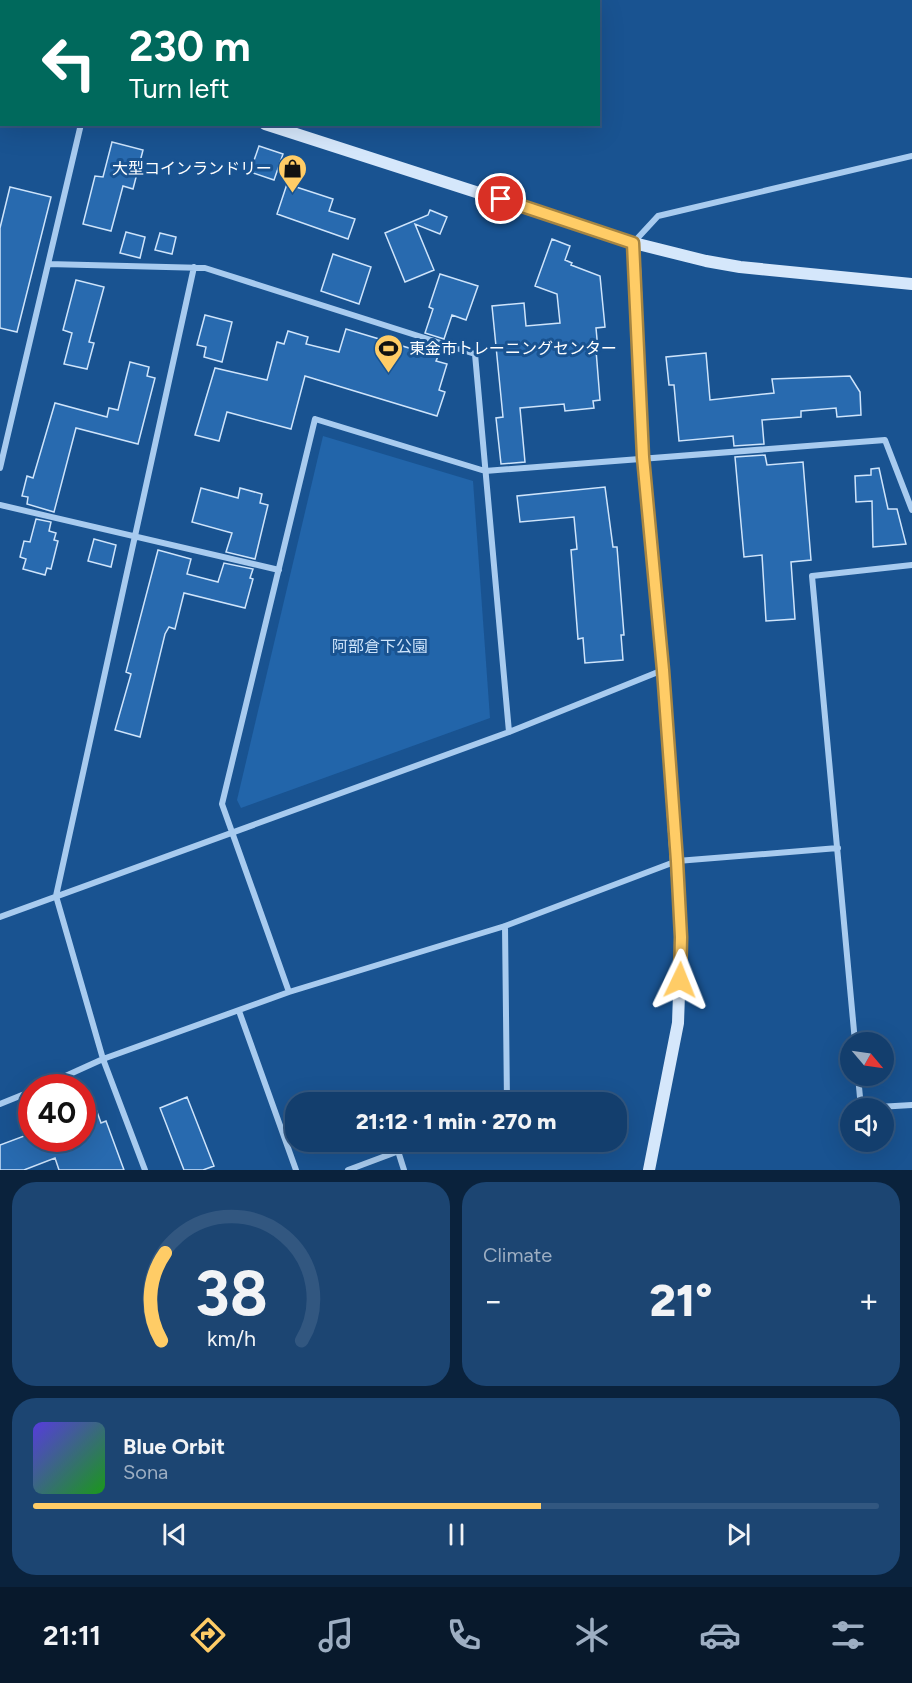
<!DOCTYPE html>
<html lang="en">
<head>
<meta charset="utf-8">
<style>
  body { margin:0; font-family:Figtree,"Noto Sans JP",sans-serif; background:#1c4572; color:#f1f3f6; height:100vh; display:flex; flex-direction:column; font-size:22px; white-space:nowrap }
  * { box-sizing:border-box; margin:0 }
  p { font-size:20px; color:#9daec2 }
  .icon { flex:none; width:33px; height:33px; fill:none; stroke:currentColor; stroke-width:2; stroke-linecap:round; stroke-linejoin:round }
  .map { position:relative; height:1170px; overflow:hidden }
  .sheet { display:flex; flex-direction:column; gap:12px; padding:12px; background:#0a223c; flex:1 }
  .sheet>* { flex:none }
  .banner { position:absolute; left:0px; top:0px; width:600px; height:126px; box-shadow:0 6px 24px #0002,0 0 0 2px #325780; background:#00695c; color:#fff; overflow:hidden }
  .needle { width:39px; rotate:119deg }
  .tools { position:absolute; left:840px; top:1032px; display:grid; gap:12px }
  .tools a { display:grid; place-items:center; width:54px; height:54px; border-radius:50%; background:#133e6d; box-shadow:0 6px 24px #0002,0 0 0 2px #325780; font-size:30px }
  .speed { position:absolute; left:18px; top:1074px; display:flex; gap:12px; font-size:30px; font-weight:700; text-align:center }
  .speed>* { display:grid; place-content:center; width:78px; height:78px; border-radius:50%; background:#133e6d; box-shadow:0 6px 24px #0002,0 0 0 2px #325780; line-height:1 }
  .speed .limit { border:9px solid #d22; background:#fff; color:#111 }
  .pin { position:absolute; display:grid; place-items:center; width:51px; height:51px; color:#fff; margin:-26px; border:3px solid #fff; border-radius:50%; box-shadow:0 2px 6px #0007 }
  .me { position:absolute; width:66px; margin:-33px; rotate:2deg; stroke-linejoin:round; filter:drop-shadow(0 0 4px #0008) }
  .turn { display:flex; align-items:center; gap:21px; height:126px; padding:0 30px; font-size:27px }
  .turn .icon { width:78px; height:78px; stroke-width:2.5 }
  .turn b { display:block; font-size:42px; line-height:51px }
  .big { font-size:45px; font-weight:800; line-height:1.1 }
  .sheet .card { flex:1; display:flex; flex-direction:column; justify-content:center; gap:9px; min-width:0; padding:0 21px; border-radius:24px; background:#1c4572 }
  .sheet .dial { align-items:center; gap:0 }
  .dial svg { height:156px; overflow:visible; fill:none; stroke:#325780; stroke-width:7; stroke-linecap:round; text-anchor:middle }
  .dial text { fill:#f1f3f6; stroke:none }
  .song { display:flex; align-items:center; gap:18px }
  .cover { width:72px; height:72px; border-radius:9px; background:linear-gradient(135deg,hsl(250 70% 55%),hsl(120 70% 35%)) }
  .played { height:6px; border-radius:3px; background:linear-gradient(90deg,#fc6 60%,#325780 60%) }
  .keys { display:flex; justify-content:space-around; direction:ltr }
  .heat { display:flex; justify-content:space-between; align-items:center; font-size:33px; direction:ltr }
  .sheet .tiles { flex:1; display:grid; gap:12px; grid-template-columns:1fr 1fr }
  .card:last-child { grid-column:span 2 }
  .trip { position:absolute; left:285px; top:1092px; width:342px; height:60px; border-radius:24px; background:#133e6d; box-shadow:0 6px 24px #0002,0 0 0 2px #325780; font-weight:800; line-height:60px; text-align:center }
  .menu { display:flex; height:96px; justify-content:space-around; align-items:center; background:#08192c; color:#9daec2 }
  .menu .icon { width:42px; height:42px }
  .menu .active { color:#fc6 }
  .menu b { font-size:27px; color:#f1f3f6 }
  .map>svg:first-child { display:block }
</style>
</head>
<body>
<div class="map">
<svg width="912" height="1170" viewBox="0 0 912 1170">
  <rect width="100%" height="100%" fill="#195391"/>
  <path fill="#2265aa" d="M323,436L473,481L490,718L241,808L237,800Z"/>
  <path fill="#286aaf" stroke="#cee4fb" stroke-width="1.5" d="M112,142L143,150L133,189L123,186L111,231L83,224L95,176L103,177Z
    M259,146L283,154L274,180L250,172Z
    M287,184L333,199L329,211L355,219L348,239L277,214Z
    M10,187L51,197L17,332L0,328V228Z
    M430,210L447,217L440,234L415,224L434,270L405,282L385,233L428,215Z
    M126,232L145,237L140,258L120,253Z
    M160,233L176,237L172,254L155,250Z
    M552,239L570,246L565,260L572,263L571,265L600,276L605,327L596,328L598,350H596L600,400L593,401L594,408L565,411L564,404L520,408L525,462L501,464L496,418L503,417L492,306L524,303L526,326L560,323L557,294L535,286Z
    M333,254L371,267L359,304L321,291Z
    M440,274L478,286L466,320L452,315L444,339L425,333L433,309L429,307Z
    M76,280L104,287L89,342L94,343L87,369L64,364L72,333L63,330Z
    M205,315L232,322L222,362L204,357L206,347L197,345Z
    M346,329L419,351L422,343L441,349L436,361L447,364L439,390L445,392L437,416L305,376L291,429L227,412L219,441L195,435L215,368L267,380L277,342L284,344L288,331L308,337L306,344L339,352Z
    M706,353L710,400L774,393L772,379L850,376L860,392L861,415L837,417L836,408L801,411V417L762,420L764,444L734,446L733,436L679,441L674,385H669L666,357Z
    M130,362L149,367L147,376L155,378L138,444L76,428L54,512L27,504L28,497L22,496L27,476L33,478L55,403L107,417L109,408L118,410Z
    M765,455L767,465L803,462L811,560L791,562L795,619L766,621L762,555L744,557L735,457Z
    M879,468L888,509H897L906,544L873,547L872,501L856,502L855,476L871,475V469Z
    M605,487L613,547H617L624,635H621L623,660L585,663L583,638L578,639L571,550L577,549L574,517L520,522L517,496Z
    M201,488L238,498L240,488L262,494L260,503L268,505L255,559L226,552L232,533L192,522Z
    M36,519L51,522L49,531L56,533L54,540L58,541L51,569L47,568L45,575L23,569L26,559L20,557L24,541L30,542Z
    M94,539L116,545L111,567L88,561Z
    M158,550L191,559L187,574L218,582L224,563L253,569L250,578L253,579L245,608L184,593L175,629L169,627L165,634L140,737L115,730L131,674L126,672Z
    M187,1097L214,1166L203,1170H184L160,1108Z
    M96,1109L101,1123L106,1121L124,1170H59L55,1158L24,1170H0V1145L32,1133V1138H82V1114Z"/>
  <g fill="none" stroke-linecap="round" stroke-linejoin="round">
    <path stroke="#a8cbef" stroke-width="6" d="M167,0V2
      M634,242L658,216L912,156
      M48,264L205,268L475,354L509,732
      M0,468L81,124
      M0,505L279,570
      M0,917L509,732L663,670
      M505,926L507,1102
      M289,992L222,804L315,419L485,471L885,440L912,510
      M239,1011L296,1170
      M855,1042L812,576L912,565
      M858,1076L861,1108L912,1105
      M39,1088L103,1059L289,992L505,926L677,861L838,848
      M0,1104L32,1091
      M398,1151L404,1170
      M145,1170L103,1059L56,896L194,267
      M348,1170L423,1142"/>
    <path stroke="#d5e7fb" stroke-width="12" d="M0,113H2
      M265,124L634,243L706,261L740,267L912,284
      M634,243L643,457L663,670L681,937L678,1023L649,1170"/>
  </g>
  <g fill="none" stroke-linecap="round" stroke-linejoin="round">
    <defs>
      <path id="route" d="M501,199L633,243L643,457L663,670L677,861L681,937L680,980"/>
    </defs>
    <use href="#route" stroke="#a68542" stroke-width="15"/>
    <use href="#route" stroke="#fc6" stroke-width="10"/>
  </g>
  <defs>
    <symbol id="shop-pin" viewBox="-11 -11 22 30"><path d="M0 17L-7.5 6A9.5 9.5 0 1 1 7.5 6Z" fill="#fc6" stroke="#195391"/><path d="M-5-2.5h2.3a2.7 3.5 0 0 1 5.4 0H5L5.5 6h-11ZM-1.5-2.5h3a1.5 2.3 0 0 0-3 0Z" fill="#111"/></symbol>
    <symbol id="stadium-pin" viewBox="-11 -11 22 30"><path d="M0 17L-7.5 6A9.5 9.5 0 1 1 7.5 6Z" fill="#fc6" stroke="#195391"/><path d="M0-5a6.5 5 0 1 0 0 10a6.5 5 0 1 0 0-10ZM-3.5-1.8h7v3.6h-7Z" fill="#111"/></symbol>
  </defs>
  <g fill-rule="evenodd">
    <use href="#shop-pin" x="276" y="152" width="33" height="45"/>
    <use href="#stadium-pin" x="372" y="332" width="33" height="45"/>
  </g>
  <g text-anchor="middle" stroke-width="6" stroke-linejoin="round" paint-order="stroke">
    <g font-size="16" fill="#fff" stroke="#195391" text-anchor="end">
      <text x="272" y="174">大型コインランドリー</text>
      <text x="409" y="354" text-anchor="start">東金市トレーニングセンター</text>
    </g>
    <g font-size="16" fill="#cee4fb" stroke="#195391">
      <text x="380" y="652">阿部倉下公園</text>
    </g>
  </g>
</svg>
<div class="tools">
<a><svg class="needle" viewBox="-14 -14 28 28"><path d="M0-13l5 13h-10z" fill="#e53935"/><path d="M0 13l5-13h-10z" fill="#9daec2"/></svg></a>
<a><svg class="icon" aria-label="sound" viewBox="0 0 24 24"><path d="M4 9h4l5-4v14l-5-4H4zM17 9q2 3 0 6"/></svg></a>
</div>
<div class="speed"><div class="limit">40</div></div>
<div class="pin" style="left:501px;top:199px;background:#d93025"><svg class="icon" aria-label="arrive" viewBox="0 0 24 24"><path d="M6 21V4h12l-3 4 3 4H6"/></svg></div>
<svg class="me" style="left:680px;top:980px" viewBox="-20 -20 40 40"><path d="M0-17L14 15 0 8-14 15z" fill="#fc6" stroke="#fff" stroke-width="4"/></svg>
<div class="trip">21:12 · 1 min · 270 m</div>
<div class="banner">
<div class="turn"><svg class="icon" aria-label="left" viewBox="0 0 24 24"><path d="M17 20v-9H6M10 6l-5 5 5 5"/></svg><div><b>230 m</b>Turn left</div></div>
</div>
</div>
<section class="sheet">
<div class="tiles">
<div class="card dial"><svg viewBox="0 0 100 80">
<path d="M14 69A42 42 0 1 1 86 69"/>
<path d="M14 69A42 42 0 0 1 16 24" stroke="#fc6"/>
<text x="50" y="56" font-size="32" font-weight="700">38</text>
<text x="50" y="72" font-size="11">km/h</text>
</svg></div>
<div class="card"><p>Climate</p>
<div class="heat"><a>−</a><b class="big">21°</b><a>+</a></div>
</div>
<div class="card">
<div class="song"><i class="cover"></i><div><b>Blue Orbit</b><p>Sona</p></div></div>
<div class="played"></div>
<div class="keys"><svg class="icon" aria-label="previous" viewBox="0 0 24 24"><path d="M18 5L8 12l10 7zM5 5v14"/></svg><svg class="icon" aria-label="pause" viewBox="0 0 24 24"><path d="M8 5v14M16 5v14"/></svg><svg class="icon" aria-label="next" viewBox="0 0 24 24"><path d="M6 5l10 7-10 7zM19 5v14"/></svg></div>
</div>
</div>
</section>
<nav class="menu">
<b>21:11</b>
<svg class="icon active" aria-label="directions" viewBox="0 0 24 24"><path d="M12 3l9 9-9 9-9-9zM9 14v-3h6M13 9l2 2-2 2"/></svg>
<svg class="icon" aria-label="music" viewBox="0 0 24 24"><path d="M9 18V5l10-2v13"/><circle cx="6" cy="18" r="3"/><circle cx="16" cy="16" r="3"/></svg>
<svg class="icon" aria-label="phone" viewBox="0 0 24 24"><path d="M5 4h4l2 5-3 2q2 4 5 5l2-3 5 2v4C11 20 4 13 5 4z"/></svg>
<svg class="icon" aria-label="climate" viewBox="0 0 24 24"><path d="M12 3v18M4 7l16 10M4 17L20 7"/></svg>
<svg class="icon" aria-label="car" viewBox="0 0 24 24"><path d="M5 17H2v-5l4-1 3-4h7l3 4 3 1v5h-3M9 17h6M6 11h13"/><circle cx="7" cy="17" r="2"/><circle cx="17" cy="17" r="2"/></svg>
<svg class="icon" aria-label="filters" viewBox="0 0 24 24"><path d="M4 7h16M4 17h16"/><circle cx="9" cy="7" r="2"/><circle cx="15" cy="17" r="2"/></svg>
</nav>
</body>
</html>
